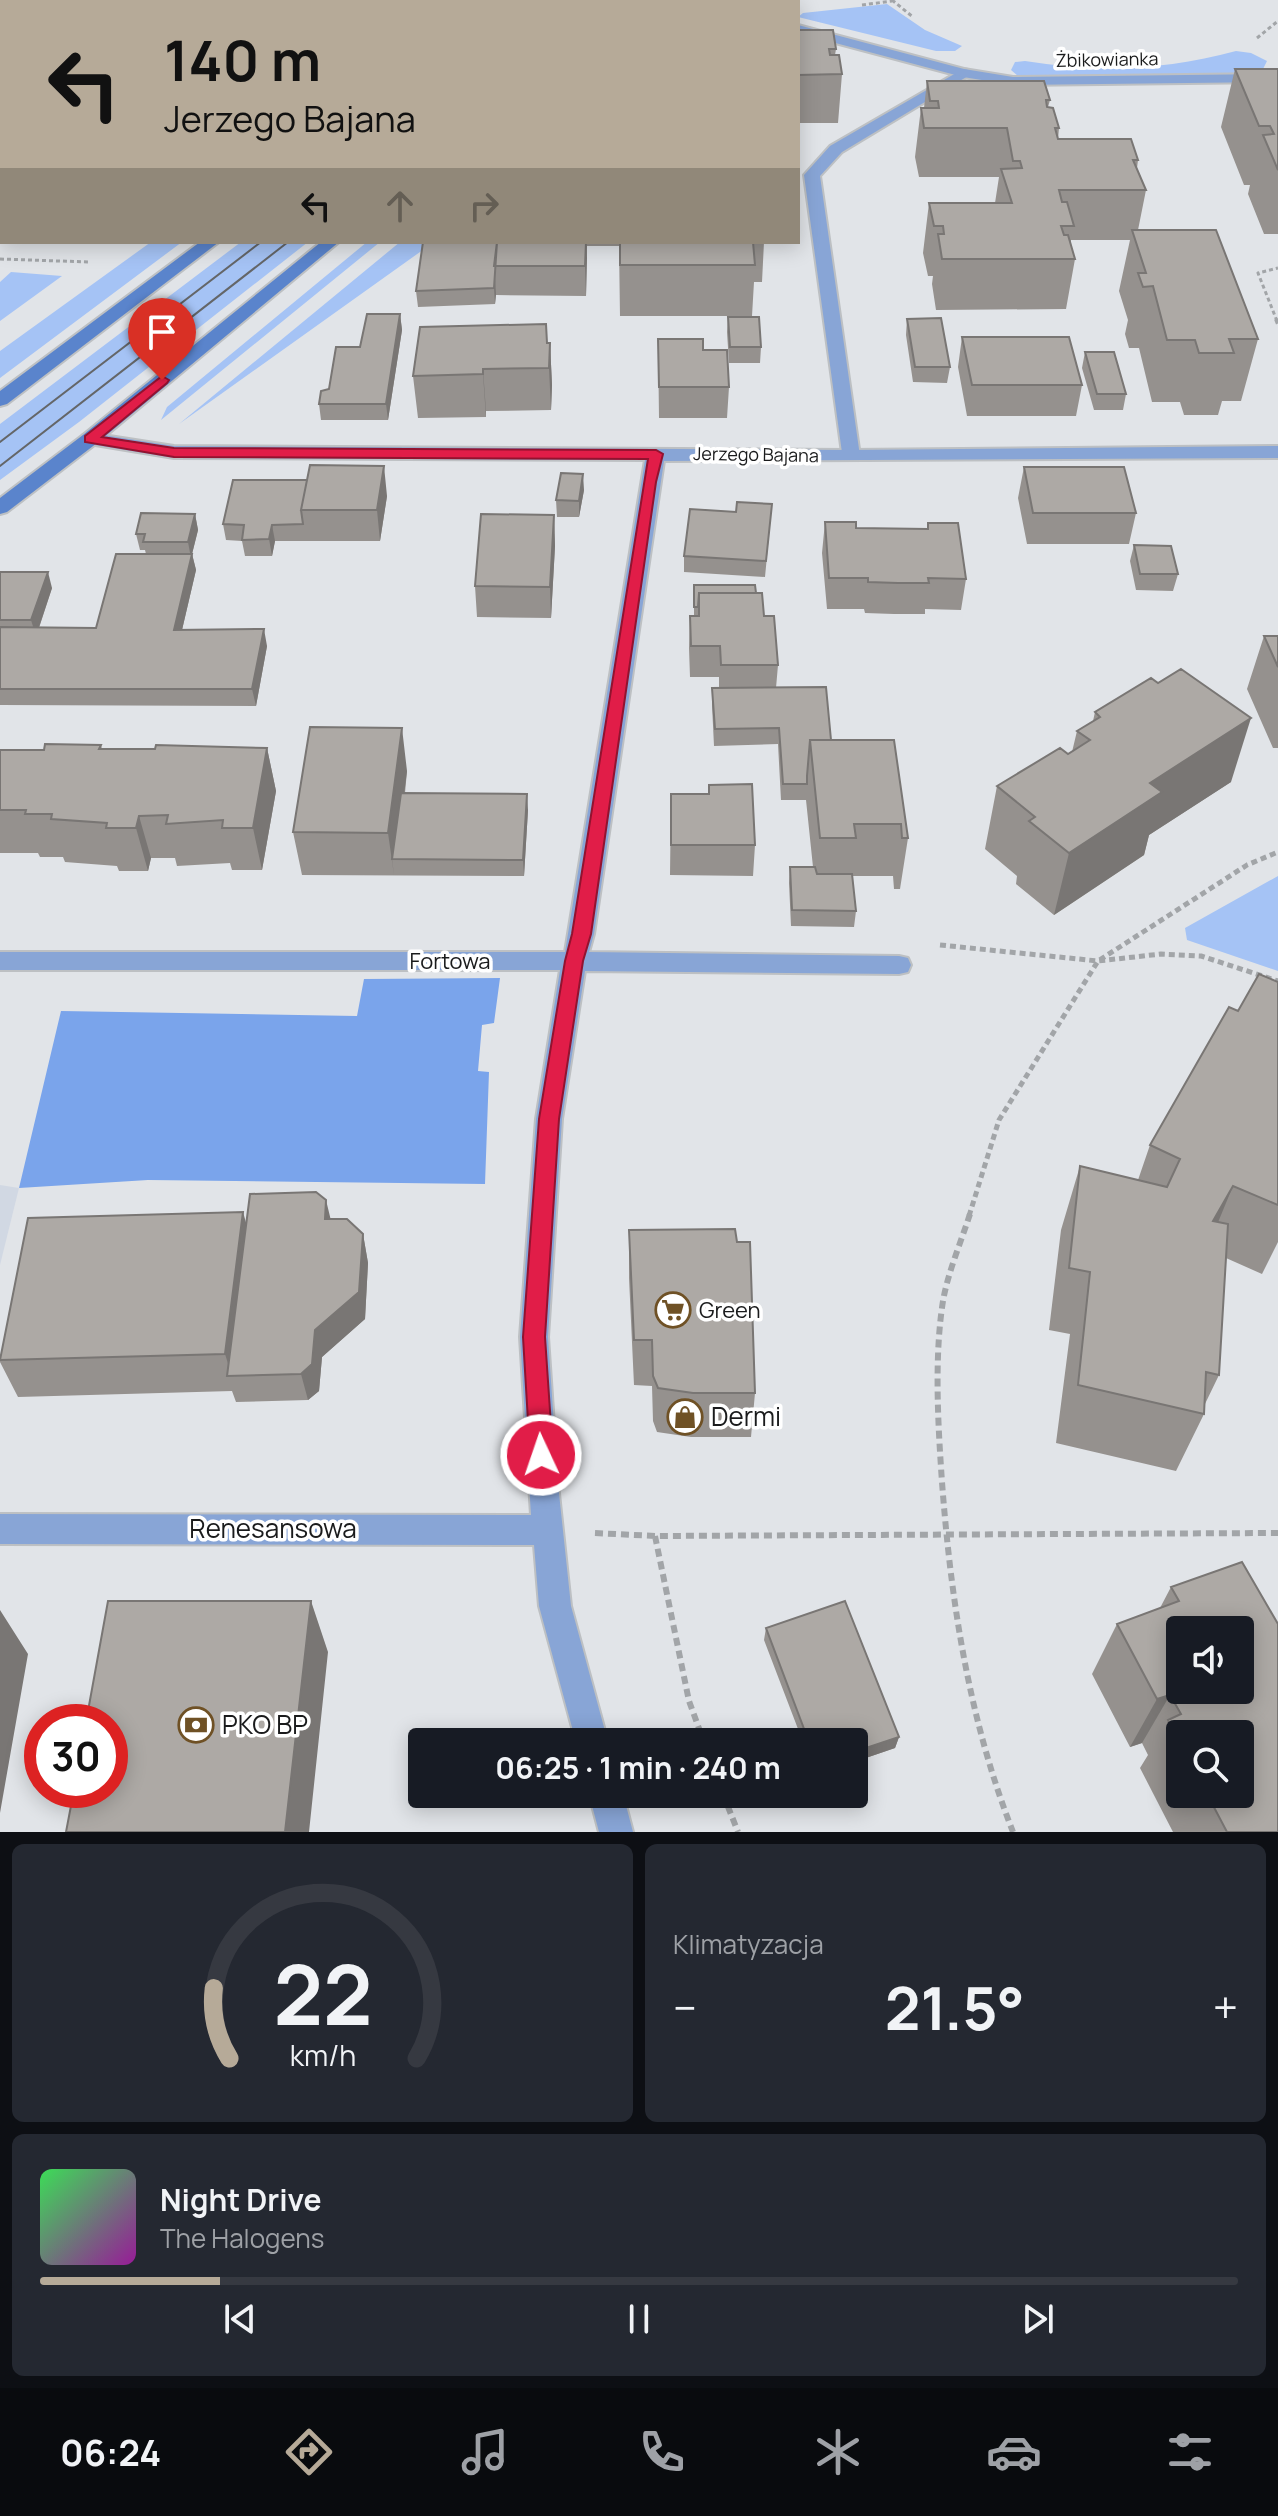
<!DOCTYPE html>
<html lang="pl">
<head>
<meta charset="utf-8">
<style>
  body { margin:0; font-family:Manrope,sans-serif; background:#242831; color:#f1f3f6; height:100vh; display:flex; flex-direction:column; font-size:30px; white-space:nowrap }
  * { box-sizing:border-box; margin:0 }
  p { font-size:26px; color:#9ea1a6 }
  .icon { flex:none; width:44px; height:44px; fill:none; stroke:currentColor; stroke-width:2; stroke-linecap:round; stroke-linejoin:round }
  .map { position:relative; height:1832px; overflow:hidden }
  .sheet { display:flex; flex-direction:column; gap:12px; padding:12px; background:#0d0f14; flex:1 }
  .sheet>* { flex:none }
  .guide { position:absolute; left:0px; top:0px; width:800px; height:244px; box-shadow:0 4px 20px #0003; background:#b6aa98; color:#111; overflow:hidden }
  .fabs { position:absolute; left:1166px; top:1616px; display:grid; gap:16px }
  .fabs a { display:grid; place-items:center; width:88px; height:88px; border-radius:8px; background:#171b24; box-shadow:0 4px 20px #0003; font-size:40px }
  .speed { position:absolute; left:24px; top:1704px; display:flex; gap:16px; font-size:40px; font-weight:700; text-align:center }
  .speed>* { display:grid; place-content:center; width:104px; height:104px; border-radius:50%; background:#171b24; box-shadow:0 4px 20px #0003; line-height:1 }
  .speed .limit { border:12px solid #d22; background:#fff; color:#111 }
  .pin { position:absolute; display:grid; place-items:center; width:68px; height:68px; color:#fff; margin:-82px -34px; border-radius:50% 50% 50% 0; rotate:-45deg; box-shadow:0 0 8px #0007 }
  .pin .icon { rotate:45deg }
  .me { position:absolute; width:88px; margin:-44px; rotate:357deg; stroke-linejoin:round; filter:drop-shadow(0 0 6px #0008) }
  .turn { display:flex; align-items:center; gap:28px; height:168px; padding:0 32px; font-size:36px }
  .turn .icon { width:104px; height:104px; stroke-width:2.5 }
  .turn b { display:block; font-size:56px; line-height:68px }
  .lanes { display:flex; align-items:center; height:76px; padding:0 32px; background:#0003; justify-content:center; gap:40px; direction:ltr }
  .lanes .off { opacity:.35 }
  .big { font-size:60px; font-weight:700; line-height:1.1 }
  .sheet .card { flex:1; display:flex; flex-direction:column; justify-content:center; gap:12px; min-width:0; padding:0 28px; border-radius:12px; background:#242831 }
  .sheet .dial { align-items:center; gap:0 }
  .dial svg { height:208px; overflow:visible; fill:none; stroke:#363941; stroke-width:7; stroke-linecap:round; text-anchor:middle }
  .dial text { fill:#f1f3f6; stroke:none }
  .song { display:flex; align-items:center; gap:24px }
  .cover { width:96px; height:96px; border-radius:12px; background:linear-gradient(135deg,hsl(130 70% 55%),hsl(300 70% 35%)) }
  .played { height:8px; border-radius:4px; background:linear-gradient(90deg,#b6aa98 15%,#363941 15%) }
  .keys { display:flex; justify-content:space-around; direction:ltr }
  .heat { display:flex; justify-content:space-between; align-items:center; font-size:44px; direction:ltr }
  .sheet .tiles { flex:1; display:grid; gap:12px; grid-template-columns:1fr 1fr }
  .card:last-child { grid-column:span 2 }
  .trip { position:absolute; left:408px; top:1728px; width:460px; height:80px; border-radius:8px; background:#171b24; box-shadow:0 4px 20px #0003; font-weight:700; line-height:80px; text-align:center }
  .tabs { display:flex; height:128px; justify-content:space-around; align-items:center; background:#090b0e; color:#9ea1a6 }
  .tabs .icon { width:56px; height:56px }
  .tabs .selected { color:#b6aa98 }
  .tabs b { font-size:36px; color:#f1f3f6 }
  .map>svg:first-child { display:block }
</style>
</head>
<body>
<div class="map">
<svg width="1278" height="1832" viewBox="0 0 1278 1832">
  <rect width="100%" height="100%" fill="#e1e4e8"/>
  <path fill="#d1d8e3" d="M0,1185L19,1188L0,1265Z"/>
  <path fill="#a5c3f5" d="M887,4L925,30L962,46L955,51H936L798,17L803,13Z
    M1236,51L1251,53L1267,61L1262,71L1251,75L1018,76L1011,70L1015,62L1025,61C1097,73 1166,70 1236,51Z
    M151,242H182L0,378V351Z
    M241,242H308L79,422L0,480V424Z
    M367,242H380L161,420L167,407Z
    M400,242H434L179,424Z
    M11,272L62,276L0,321V282Z
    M1278,876V971L1187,940L1185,928Z"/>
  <path fill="#7aa4eb" d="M500,978L494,1023L482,1025L478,1071L489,1072L485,1184L148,1180L19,1188L61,1011L357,1016L364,979Z"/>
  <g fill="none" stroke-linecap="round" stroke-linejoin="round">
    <defs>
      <path id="lane" d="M963,69L968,70V76L842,152L820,176L860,456L857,460H843L804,175L830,146Z"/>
      <path id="street" d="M678,0H699L700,2H679Z
        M798,25L964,69L1013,77L1278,74V82L1013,85L963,77L798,33Z
        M90,433L174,446L850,450L1278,446V458L664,461L594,934L589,952L899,956L908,958L911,965L908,972L899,974L585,971L562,1119L548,1337L558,1484L571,1606L608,1742H576L539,1606L534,1545L0,1544V1514L531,1515L520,1337L536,1119L560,970H0V952H565L645,460L174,458L83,443L81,439L83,435Z
        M589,1794H623L633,1832H599Z"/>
      <path id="secondary" d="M519,0H534L518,2Z
        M621,0H636L620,2Z
        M200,242H219L7,404L0,406V391Z
        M321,242H339L97,443L7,512L0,514V498L83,435Z"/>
    </defs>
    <use href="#lane" stroke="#bdc0c3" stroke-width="4"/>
    <use href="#street" stroke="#bdc0c3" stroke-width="4"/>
    <use href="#secondary" stroke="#bdc0c3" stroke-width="4"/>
    <path stroke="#a2a5a8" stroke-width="3" stroke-dasharray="4 3" stroke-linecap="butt" d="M892,0L913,17
      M464,2L467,0
      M862,5L892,1
      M1257,38L1278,21
      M0,259L89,262
      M1277,321L1258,273L1278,268"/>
    <path stroke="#a2a5a8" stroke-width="4" stroke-dasharray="5 3" stroke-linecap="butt" d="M1276,319L1278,324"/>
    <path stroke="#a2a5a8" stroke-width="5" stroke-dasharray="6 4" stroke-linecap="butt" d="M940,945L1098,961L1161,954L1201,956L1278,981
      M969,1216L999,1120L1098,961L1247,865L1278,852"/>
    <path stroke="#a2a5a8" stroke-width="6" stroke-dasharray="8 5" stroke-linecap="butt" d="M970,1214C961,1242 948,1272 943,1301C934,1357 938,1425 942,1482C951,1602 969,1720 1013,1832
      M595,1533L655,1536L1278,1533
      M655,1536L689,1701L704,1742
      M723,1794L738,1832"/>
    <use href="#lane" fill="#88a5d6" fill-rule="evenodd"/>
    <use href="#street" fill="#88a5d6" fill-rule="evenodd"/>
    <use href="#secondary" fill="#5a84cc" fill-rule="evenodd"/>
    <path stroke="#646668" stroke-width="2" d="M0,442L261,242
      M0,466L288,242"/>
  </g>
  <path fill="#95918e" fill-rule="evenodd" d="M798,30L836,49L835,55L842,74L838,123H798Z
    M1235,69H1278V234H1264L1248,194L1250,185H1244L1221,127Z
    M927,81L1050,100L1048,107L1059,128L1058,139L1138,160L1137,168L1146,190L1138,230L1258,339L1241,401H1222L1218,415H1184L1180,402H1152L1139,348H1129L1125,334L1128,320L1119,291L1130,240H1071L1070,243L1075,259L1066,309L936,310L932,284L933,276H928L923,253L929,203H995L999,177H919L915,157L921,108H924Z
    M2,84V227H0V87Z
    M423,242H764L762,282H754L752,316H620L619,246H587L586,296L496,295V294L495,304L418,307L416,291Z
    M400,314L402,330L388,420H321L319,404L329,389Z
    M728,317L761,347L760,363H729L727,332Z
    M907,319L950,367L947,383L913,382L906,335Z
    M962,337L1082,385L1076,416H967L958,367Z
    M658,339L703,350L729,387L727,418H659Z
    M547,343H550L552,385L551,410L486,411V417L418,418L413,376Z
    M1085,352L1126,394L1123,410H1094L1082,368Z
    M1024,467L1136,513L1129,544H1027L1018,498Z
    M233,480L387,496L380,541H275L272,556H245L242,541L226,540L223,524Z
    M584,490L579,517H557L556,500Z
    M772,504L765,577L684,572V556Z
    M195,514L198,530L192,554L196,570L182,630L267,646L256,706L0,705V572L52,588L39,628H96L146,554L145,550H140L136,534Z
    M554,515L555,546L551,618L477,617L475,586Z
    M825,522L856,528L927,529L928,523L966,579L961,610L925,609V614H894L865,613L864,609H827L822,553Z
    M1134,545L1178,574L1173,591L1136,590L1130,561Z
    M694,585L756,593L778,665L776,688L831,740H894L908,838L900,889H894L893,876H852L856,911L854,927L791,926L789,883L790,867H813L806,800H781L778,744L714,746L712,705V688H719V677H690L689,648L690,616H694Z
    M1264,636H1278V748H1273L1247,689Z
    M1095,712L1231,782L1149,835L1144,855L1054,915L1016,884L1017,876L985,849L997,786L1072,752L1077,731L1093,721Z
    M101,745L102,749L267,748L276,791L262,870H232L230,863L177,866L175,858H151L148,871H119L117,866L65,862L63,857H40L38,853H0V750H44Z
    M407,771L405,793L528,810L524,876L302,875L293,832Z
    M671,794L755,845L753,876L670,875Z
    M1278,982V1242L1262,1274L1226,1258L1219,1375L1204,1406V1414L1176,1471L1056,1443L1070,1334L1049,1330L1061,1230L1080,1166L1138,1180L1150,1145L1238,1011Z
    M330,1219L363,1234L368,1263L365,1319L322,1357L319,1391L308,1400L236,1402L232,1391L18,1397L0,1362V1355L246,1223Z
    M629,1230L755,1393L751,1437H691L657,1432L653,1421L652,1386L634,1385L629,1278Z
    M1242,1562L1278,1832H1173L1140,1768L1148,1755L1142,1743L1130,1747L1092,1674L1117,1624L1160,1608L1171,1587ZM1180,1734L1240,1794H1180Z
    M766,1628L899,1737L895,1748L854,1762V1742H803L764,1640Z"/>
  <path fill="#797674" d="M120,0H173L172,2H118Z
    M0,177L2,184V219L0,212Z
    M586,242L587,258L586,296L585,266Z
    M495,278L496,294L495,304L494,288Z
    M400,314L402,330L388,420L386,404Z
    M550,343L552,385L551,410L549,368Z
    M483,369L486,411V417L483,374Z
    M384,466L387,496L380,541L377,510Z
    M583,474L584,490L579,517V501Z
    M195,514L198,530L192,554L196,570L178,647L174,630L191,558L188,542Z
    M554,515L555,546L551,618L550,587Z
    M272,525L275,541L272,556L269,539Z
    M48,572L52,588L36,636L31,620Z
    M264,629L267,646L256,706L252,689Z
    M1251,718L1231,782L1149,835L1144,855L1054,915L1069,853L1150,783Z
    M402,728L407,771L396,859H392L394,875L388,833Z
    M267,748L276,791L262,870L253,828Z
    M527,794L528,810L524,876L523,860Z
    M139,816L151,858L148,871L136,828Z
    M1233,1186L1207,1249L1213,1221Z
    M326,1200L333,1229L325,1219Z
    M243,1212L254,1251L232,1376L225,1354Z
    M363,1234L368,1263L365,1319L322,1357L319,1391L308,1400L301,1374L315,1330Z
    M311,1601L328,1652L309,1832H285Z
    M0,1610L28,1654L0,1813Z
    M1170,1695L1142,1743L1130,1747L1157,1699Z
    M899,1737L895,1748L854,1762V1752Z"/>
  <path fill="#ada9a5" stroke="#797674" stroke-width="2" fill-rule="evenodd" d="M38,0H120L118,2H36Z
    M798,30H833L836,49H829L830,55H839L842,74L798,75Z
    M1235,69H1278V170L1263,135L1274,134L1270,126H1259Z
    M927,81H1044L1050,100H1046L1047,107L1053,108L1059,128H1055L1058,139H1131L1138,160H1133L1146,190H1059L1062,202H1067L1074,226H1061L1064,235H1068L1075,259H942L938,234H944L943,226H934L929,203H1012L1001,169L1022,168L1020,161H1013L1007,128H924L921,108H939L938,101H930Z
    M2,84V151H0V87Z
    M1132,230H1216L1258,339H1229L1234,353H1199L1195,340H1167L1153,286L1143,287L1138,273H1146Z
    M423,242H497L494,288L416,291Z
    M497,242H586L585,266H494Z
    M620,242H753L755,265H620Z
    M367,314H400L386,404H319L321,391L329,389L336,347H360Z
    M728,317H759L761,347H730Z
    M941,318L950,367H915L907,319Z
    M546,324L547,343H550L549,368L483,369V374L413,376L420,327Z
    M962,337H1069L1082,385H972Z
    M658,339H703V350H727L729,387H659Z
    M1085,352H1114L1126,394H1097Z
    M310,465L384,466L377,510H301Z
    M1024,467H1124L1136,513H1033Z
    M561,473L583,474L579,501L556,500Z
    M233,480H307L301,510L303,524L272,525L269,539L242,540L244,525L223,524Z
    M737,502L772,504L766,561L684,556L690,509L736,512Z
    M141,513L195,514L188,542H143L145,534H136Z
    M481,514L554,515L550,587L475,586Z
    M825,522H856V528L928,529V523H958L966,579L928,578L929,583H898L868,582V578H829Z
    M1134,545L1171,546L1178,574H1140Z
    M116,554H192L174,630L264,629L252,689H0V627L96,628Z
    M0,572H48L31,620H0Z
    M694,585H755L756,593H699L698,607H694Z
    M699,593H762L764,616H774L778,665H721L720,646H691L690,616H699Z
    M1264,636H1278V667Z
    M1181,669L1251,718L1150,783L1162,792L1069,853L1029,821L1035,817L997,786L1060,748L1068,754L1090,740L1077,731L1100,717L1095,712L1151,678L1158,683Z
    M826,687L831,740H810L807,776V784H783L779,728L715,729L712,688Z
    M310,727L402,728L388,833L293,832Z
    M810,740H894L908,838H902L901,824H854L856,838H820Z
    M45,744L101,745L99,749H155L156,745L267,748L253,828H222L223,820L166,824L168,815L139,816L136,828H106L107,823L51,819L52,814H25L26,810H0V750H44Z
    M752,784L755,845H671V794H709V785Z
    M401,793L527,794L523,860L392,859Z
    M790,867H815L817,874H852L856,911L792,910Z
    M1259,974L1278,982V1205L1233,1186L1213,1221L1228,1224L1219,1375L1206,1372L1204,1414L1078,1385L1090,1272L1069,1268L1080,1166L1167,1187L1180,1159L1150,1145L1229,1007L1238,1011Z
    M316,1192L326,1200L325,1219H347L363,1234L359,1292L315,1330L312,1364L301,1374L227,1376L250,1194Z
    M243,1212L225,1354L0,1360L28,1218Z
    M735,1229L737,1242H750L755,1393H693L658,1388L653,1376L652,1340H634L629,1230Z
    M1242,1562L1278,1624V1832H1227L1207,1794H1240V1734H1180V1742L1168,1720L1181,1714L1170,1695L1157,1699L1117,1624L1179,1601L1171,1587ZM1180,1630H1240V1690H1180Z
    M108,1601H311L285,1832H66L74,1790H110V1722H86Z
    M845,1601L899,1737L854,1752V1742H809L766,1628Z"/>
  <path fill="#e11d48" stroke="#92132f" stroke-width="2" d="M162,376L169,380L167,383L102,437L174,448L656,450L663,454L656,482L591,934L583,961L559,1119L545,1337L553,1455L549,1462L541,1465L533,1462L530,1455L523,1337L539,1119L565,961L572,934L648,459L174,457L85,442V436Z"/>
  <defs>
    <symbol id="supermarket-ring" viewBox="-11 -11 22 22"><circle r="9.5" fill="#fff" stroke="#6f5125" stroke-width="1.5"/><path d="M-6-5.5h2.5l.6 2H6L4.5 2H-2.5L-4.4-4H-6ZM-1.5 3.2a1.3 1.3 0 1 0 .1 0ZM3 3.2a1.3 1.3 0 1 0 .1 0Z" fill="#6f5125"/></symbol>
    <symbol id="shop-ring" viewBox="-11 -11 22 22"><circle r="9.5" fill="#fff" stroke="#6f5125" stroke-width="1.5"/><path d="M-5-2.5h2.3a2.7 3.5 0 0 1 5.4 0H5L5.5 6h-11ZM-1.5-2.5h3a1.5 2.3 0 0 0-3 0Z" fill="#6f5125"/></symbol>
    <symbol id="bank-ring" viewBox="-11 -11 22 22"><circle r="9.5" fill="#fff" stroke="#6f5125" stroke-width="1.5"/><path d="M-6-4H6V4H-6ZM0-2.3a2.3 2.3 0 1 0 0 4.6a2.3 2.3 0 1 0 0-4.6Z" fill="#6f5125"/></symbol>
  </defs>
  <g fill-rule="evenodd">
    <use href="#supermarket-ring" x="653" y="1290" width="40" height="40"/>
    <use href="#shop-ring" x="665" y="1397" width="40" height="40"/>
    <use href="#bank-ring" x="176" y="1705" width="40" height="40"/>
  </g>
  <g text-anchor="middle" stroke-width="7" stroke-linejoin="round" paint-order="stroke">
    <g font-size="18" fill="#1a1b1c" stroke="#fff">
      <text transform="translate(1107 60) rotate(-1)" y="6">Żbikowianka</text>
      <text transform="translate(756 455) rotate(1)" y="6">Jerzego Bajana</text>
    </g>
    <g font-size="22" fill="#1a1b1c" stroke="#fff">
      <text x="450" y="969">Fortowa</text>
    </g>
    <g font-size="22" fill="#1a1b1c" stroke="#fff" text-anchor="start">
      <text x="699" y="1318">Green</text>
    </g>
    <g font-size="26" fill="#1a1b1c" stroke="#fff" text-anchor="start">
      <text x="711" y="1426">Dermi</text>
      <text x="222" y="1734">PKO BP</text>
    </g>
    <g font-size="26" fill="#1a1b1c" stroke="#fff">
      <text x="273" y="1538">Renesansowa</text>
    </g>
  </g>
</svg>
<div class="fabs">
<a><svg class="icon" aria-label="sound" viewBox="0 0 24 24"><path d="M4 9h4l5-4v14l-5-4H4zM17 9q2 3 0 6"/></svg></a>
<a><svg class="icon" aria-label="search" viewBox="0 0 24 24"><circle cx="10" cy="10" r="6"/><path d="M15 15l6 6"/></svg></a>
</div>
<div class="speed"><div class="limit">30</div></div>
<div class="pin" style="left:162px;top:380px;background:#d93025"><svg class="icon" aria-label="arrive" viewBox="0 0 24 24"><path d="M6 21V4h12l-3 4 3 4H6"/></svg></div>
<svg class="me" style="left:541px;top:1455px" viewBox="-20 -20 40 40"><circle r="17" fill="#e11d48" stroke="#fff" stroke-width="3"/><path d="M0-11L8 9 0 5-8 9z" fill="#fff"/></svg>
<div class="trip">06:25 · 1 min · 240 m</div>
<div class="guide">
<div class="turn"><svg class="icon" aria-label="left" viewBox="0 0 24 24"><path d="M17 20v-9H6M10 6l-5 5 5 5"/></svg><div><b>140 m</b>Jerzego Bajana</div></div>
<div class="lanes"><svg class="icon" aria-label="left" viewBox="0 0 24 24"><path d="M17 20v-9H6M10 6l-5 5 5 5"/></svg><svg class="icon off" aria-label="ahead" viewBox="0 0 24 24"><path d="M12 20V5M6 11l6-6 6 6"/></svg><svg class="icon off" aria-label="right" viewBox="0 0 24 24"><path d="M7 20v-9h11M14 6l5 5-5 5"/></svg></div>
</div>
</div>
<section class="sheet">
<div class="tiles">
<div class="card dial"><svg viewBox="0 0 100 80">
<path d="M14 69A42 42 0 1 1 86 69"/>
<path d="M14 69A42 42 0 0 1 8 42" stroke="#b6aa98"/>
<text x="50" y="56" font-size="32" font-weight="700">22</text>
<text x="50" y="72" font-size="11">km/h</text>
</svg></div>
<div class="card"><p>Klimatyzacja</p>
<div class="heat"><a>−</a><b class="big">21.5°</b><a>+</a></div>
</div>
<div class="card">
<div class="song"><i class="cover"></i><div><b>Night Drive</b><p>The Halogens</p></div></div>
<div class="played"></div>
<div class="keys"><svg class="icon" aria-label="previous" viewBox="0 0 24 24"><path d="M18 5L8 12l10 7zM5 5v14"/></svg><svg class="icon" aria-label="pause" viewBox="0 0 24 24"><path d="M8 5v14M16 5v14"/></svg><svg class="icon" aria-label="next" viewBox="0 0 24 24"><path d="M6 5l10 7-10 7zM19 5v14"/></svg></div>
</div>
</div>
</section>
<nav class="tabs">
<b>06:24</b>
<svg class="icon selected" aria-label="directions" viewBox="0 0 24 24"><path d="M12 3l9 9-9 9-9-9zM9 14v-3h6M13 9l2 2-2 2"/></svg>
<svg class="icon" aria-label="music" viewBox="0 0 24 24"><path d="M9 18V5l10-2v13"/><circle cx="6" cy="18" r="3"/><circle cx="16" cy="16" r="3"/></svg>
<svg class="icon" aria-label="phone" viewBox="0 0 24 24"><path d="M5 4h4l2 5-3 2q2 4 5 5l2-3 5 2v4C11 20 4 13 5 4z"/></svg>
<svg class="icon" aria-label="climate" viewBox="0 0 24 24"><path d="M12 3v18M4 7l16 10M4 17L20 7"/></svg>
<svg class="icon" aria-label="car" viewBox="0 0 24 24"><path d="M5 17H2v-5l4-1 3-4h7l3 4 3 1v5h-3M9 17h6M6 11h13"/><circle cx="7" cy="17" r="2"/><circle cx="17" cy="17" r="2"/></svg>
<svg class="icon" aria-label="filters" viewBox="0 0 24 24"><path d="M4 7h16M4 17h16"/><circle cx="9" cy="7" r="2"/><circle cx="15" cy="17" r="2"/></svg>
</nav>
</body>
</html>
